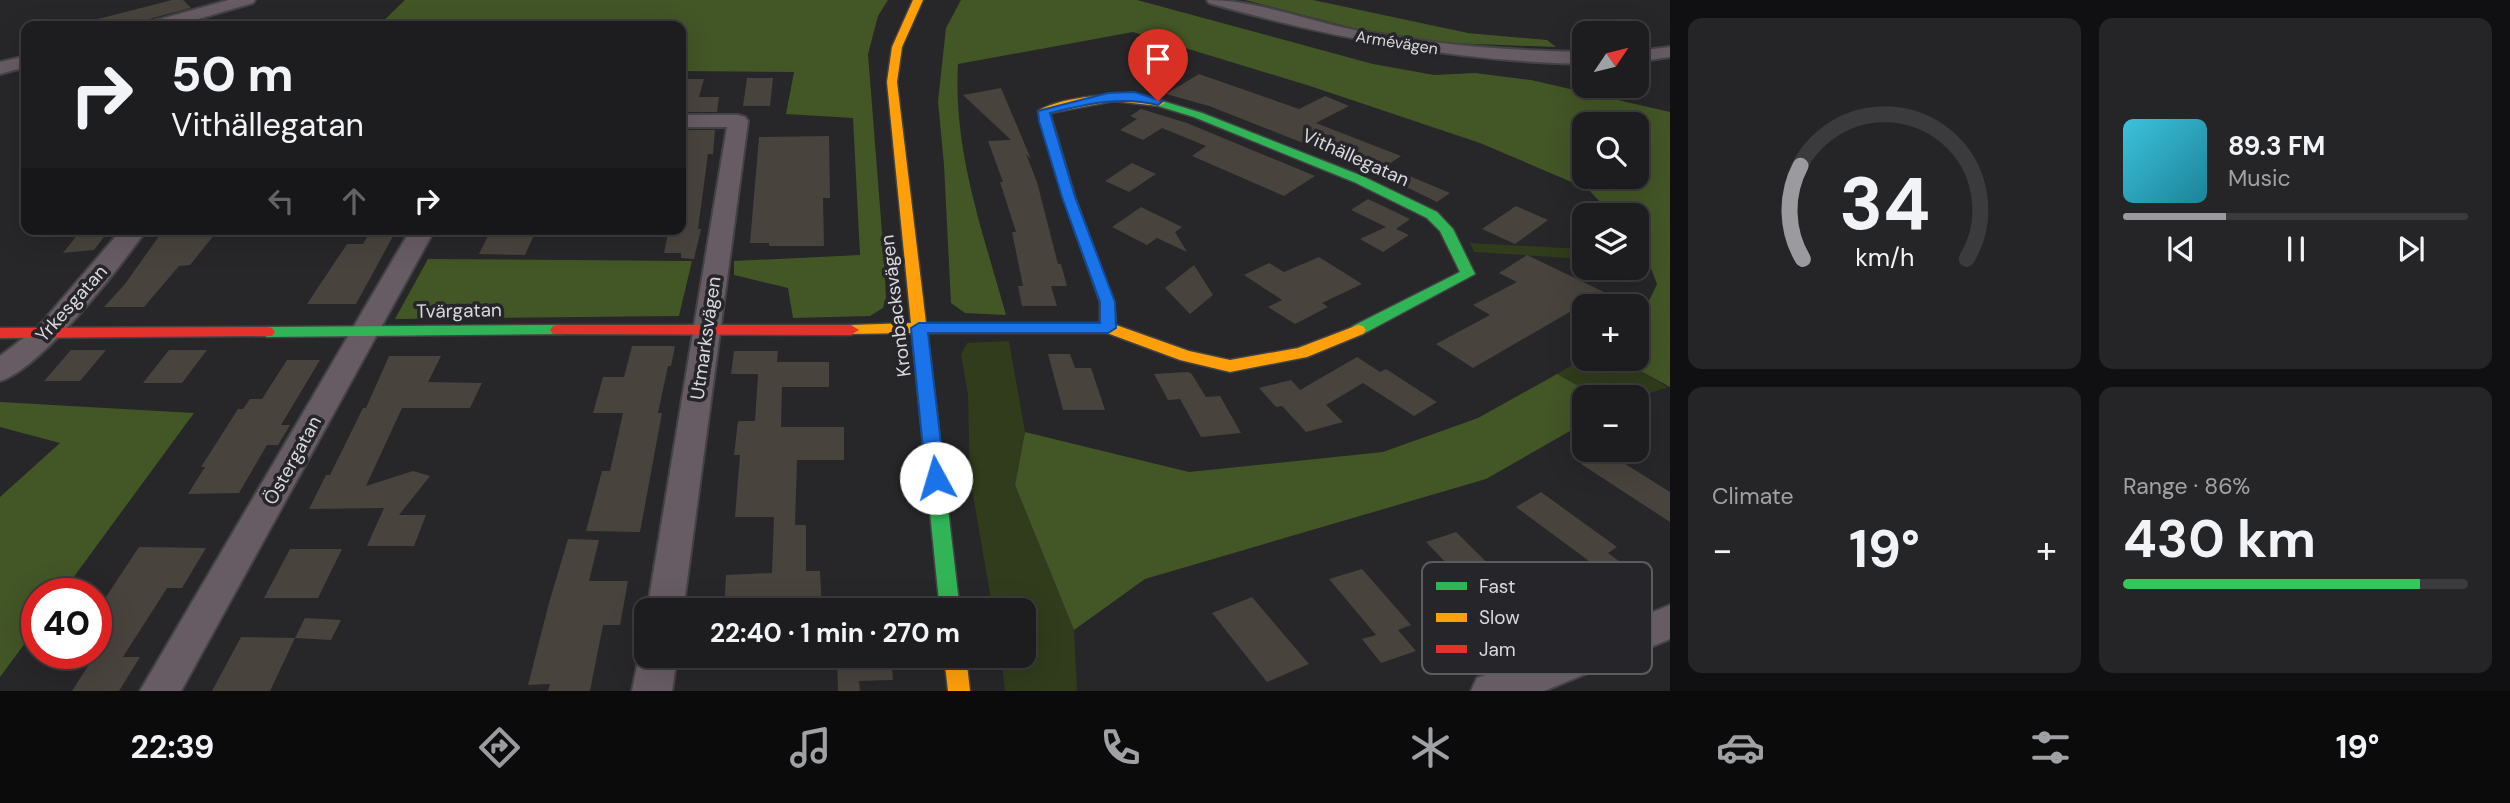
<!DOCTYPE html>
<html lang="en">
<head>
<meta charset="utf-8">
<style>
  body { margin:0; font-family:"DM Sans",sans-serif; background:#252528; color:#f1f3f6; height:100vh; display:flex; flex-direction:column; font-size:26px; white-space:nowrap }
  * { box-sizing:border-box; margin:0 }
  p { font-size:23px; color:#a0a1a4 }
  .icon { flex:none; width:38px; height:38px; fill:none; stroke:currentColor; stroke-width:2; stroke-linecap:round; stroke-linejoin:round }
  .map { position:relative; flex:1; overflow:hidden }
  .sheet { display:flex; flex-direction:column; gap:18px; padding:18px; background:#100f11; width:840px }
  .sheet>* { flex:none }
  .top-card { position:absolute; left:21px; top:21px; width:665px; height:214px; border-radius:14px; box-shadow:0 7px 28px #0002,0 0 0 2px #3b3a3d; background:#1d1c1f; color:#f1f3f6; overflow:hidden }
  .needle { width:46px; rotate:55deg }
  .controls { position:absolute; left:1572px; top:21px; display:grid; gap:14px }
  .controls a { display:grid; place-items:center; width:77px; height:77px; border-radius:14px; background:#1d1c1f; box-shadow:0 7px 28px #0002,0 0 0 2px #3b3a3d; font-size:35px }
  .speed { position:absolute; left:21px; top:578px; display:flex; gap:14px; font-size:35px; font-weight:700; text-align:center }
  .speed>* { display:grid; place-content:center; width:91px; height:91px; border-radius:50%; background:#1d1c1f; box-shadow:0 7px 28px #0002,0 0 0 2px #3b3a3d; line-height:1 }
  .speed .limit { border:10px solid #d22; background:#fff; color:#111 }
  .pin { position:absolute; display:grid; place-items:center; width:60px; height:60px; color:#fff; margin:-72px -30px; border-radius:50% 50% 50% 0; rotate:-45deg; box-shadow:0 0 7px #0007 }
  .pin .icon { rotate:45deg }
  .me { position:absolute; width:77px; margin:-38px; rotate:354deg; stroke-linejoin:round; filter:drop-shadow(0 0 5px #0008) }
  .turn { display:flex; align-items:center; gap:24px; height:147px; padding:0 35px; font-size:32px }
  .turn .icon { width:91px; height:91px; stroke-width:2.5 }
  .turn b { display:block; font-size:49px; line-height:60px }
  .lanes { display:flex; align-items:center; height:66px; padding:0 35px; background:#0003; justify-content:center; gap:35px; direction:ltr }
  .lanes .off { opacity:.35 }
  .big { font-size:52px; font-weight:700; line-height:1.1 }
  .sheet .widget { flex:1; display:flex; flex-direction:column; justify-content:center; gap:10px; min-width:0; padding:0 24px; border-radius:14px; background:#252528 }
  .sheet .dial { align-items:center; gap:0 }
  .dial svg { height:182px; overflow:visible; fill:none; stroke:#3b3a3d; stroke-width:7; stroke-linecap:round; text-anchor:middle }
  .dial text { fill:#f1f3f6; stroke:none }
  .song { display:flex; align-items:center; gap:21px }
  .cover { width:84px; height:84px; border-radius:10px; background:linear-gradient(135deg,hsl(190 70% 55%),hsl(190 70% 35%)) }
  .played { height:7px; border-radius:4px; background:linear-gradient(90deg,#9b9a9e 30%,#3b3a3d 30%) }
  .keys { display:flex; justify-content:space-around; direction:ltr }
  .heat { display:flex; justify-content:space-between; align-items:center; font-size:38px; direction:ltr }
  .charge { height:10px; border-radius:5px; background:linear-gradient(90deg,#34c759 86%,#3b3a3d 0) }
  .sheet .tiles { flex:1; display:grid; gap:18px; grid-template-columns:repeat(2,1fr) }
  .trip { position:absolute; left:634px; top:598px; width:402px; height:70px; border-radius:14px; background:#1d1c1f; box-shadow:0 7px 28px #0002,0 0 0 2px #3b3a3d; font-weight:700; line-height:70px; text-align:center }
  .dock { display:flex; height:112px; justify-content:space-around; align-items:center; background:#0c0b0c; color:#a0a1a4 }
  .dock .icon { width:49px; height:49px }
  .dock .current { color:#9b9a9e }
  .dock b { font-size:32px; color:#f1f3f6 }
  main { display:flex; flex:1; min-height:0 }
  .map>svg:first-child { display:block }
</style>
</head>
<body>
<main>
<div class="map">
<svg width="1670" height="691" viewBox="0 0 1670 691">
  <rect width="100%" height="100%" fill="#272629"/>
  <path fill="#303c1c" d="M1470,243L1584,249V259L1474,252Z
    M1009,341L1025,432L1015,485L1074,630L1077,691H1005L1001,656H1024V611H993L970,478L968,395L961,354L967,343Z
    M1584,358L1618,359L1668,387L1636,398L1598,397L1557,374Z"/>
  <path fill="#435626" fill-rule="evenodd" d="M405,0H888L878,16L868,54L884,258L886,298L883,308L870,316L793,318L788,288L734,275V261L860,255L853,118L786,114L794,72L681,71V26H378Z
    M961,0H1137L1373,64L1434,75L1475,73L1531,80L1670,112V387L1618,359H1636V328L1657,284L1649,263L1636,246V215H1612L1588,189L1480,143L1310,86L1133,32L958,64C953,151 983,232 1006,315L965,313L951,303L944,165L938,101L946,28ZM1584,124H1636V177H1584Z
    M1245,0H1313L1468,33L1547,40L1556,47L1448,43L1353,28Z
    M428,259L692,261L679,316L395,319Z
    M1557,374L1598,397H1584V423L1486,479L1145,579L1074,630L1015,485L1025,432L1189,472L1383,452L1478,418Z
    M0,402L194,413L62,593H37V627L0,677V497L60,443L0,427Z"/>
  <path fill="#48433d" d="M172,0H183L191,8L149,19L144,26H99L98,19Z
    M1199,74L1299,109L1325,96L1349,106L1316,123L1401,156L1377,172L1209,106L1166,94Z
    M747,78H773L770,106H743Z
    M681,79H704L699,97H719L717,112H681Z
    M1001,88L1031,159L1026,154L1037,182L1058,264H1061L1067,286H1051L1057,306H1022L1018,286H1023L1012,232H1016L1000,182H1003L988,141L1011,140L963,95Z
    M1141,109L1187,123L1315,176L1284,196L1192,156L1206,146L1162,128L1143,140L1120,130L1137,119L1130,116Z
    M681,130H715L713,154H708L698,229H701L694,259L681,258V253H664L669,229H681Z
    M829,136L830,198H823L824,246H769V243H750L759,137Z
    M1132,163L1156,174L1129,192L1105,181Z
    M1407,175L1450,193L1437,202L1396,182Z
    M1368,199L1410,219L1396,229L1409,235L1383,252L1360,239L1386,227L1351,210Z
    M1516,206L1548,220L1515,244L1482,229Z
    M1141,207L1182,227L1175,232L1187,252L1157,238L1147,245L1112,227Z
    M82,229H110L94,250L63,253Z
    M164,229H219L190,265L179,266L144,307H104L125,284Z
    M372,229H397L356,304H307L347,244H363Z
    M489,234L534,235L525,255L479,254Z
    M1527,255L1606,293L1588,306H1580L1473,368L1436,344L1490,315L1473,305L1517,282L1499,273Z
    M1319,257L1362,284L1322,303L1328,307L1295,324L1268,307L1282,300L1244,275L1269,263L1284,272Z
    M1194,265L1213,295L1190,314L1165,288Z
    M632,346H675L671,366H668L658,413H662L640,532L586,531L602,471H610L623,413H593L603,377H624Z
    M71,350H106L80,381H44Z
    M169,350H207L182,383H143Z
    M734,351H778L777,362H829V387H782L781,427H844V460H797L795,525H806V571H820L822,611H724L726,575L772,573L774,517H735L740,455H734L738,421H755L758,374H731Z
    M1048,354H1070L1075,368H1091L1105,410H1063Z
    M389,356H441L428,382L482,383L470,408H402L366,486L413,471L430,476L399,515H426L414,546H367L384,508L309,509L326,475H330L363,408H366Z
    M1357,357L1380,372L1386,369L1437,402L1414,416L1363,383L1326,405L1343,422L1306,432L1282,406L1276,407L1259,388L1291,380L1300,390Z
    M287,360H320L281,425H290L278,445H267L239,493L188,494L205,467H201L238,409H243L250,399H262Z
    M1187,372L1191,373L1206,397L1220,396L1241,433L1201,437L1180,399L1168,400L1154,374Z
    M1603,450L1670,492V522L1581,464Z
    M1541,492L1617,547L1608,553L1631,570L1606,586L1580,567L1589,561L1516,507Z
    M1456,532L1512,587L1504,590L1529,614L1495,626L1471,601L1480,598L1426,542Z
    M568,539L599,540L589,581H628L620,625H603L590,691H548L550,684L528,685L549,603Z
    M139,547L206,548L182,588H167L123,657H140L119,691H72L96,653V612Z
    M290,549H342L318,598H264Z
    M1362,569L1411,625L1398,630L1416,651L1381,663L1362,639L1376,635L1329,579Z
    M1252,597L1309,664L1267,682L1212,613Z
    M305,618L341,620L331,640L295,638Z
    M241,637L295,638L270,691H212Z
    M837,656H891L893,680L859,681L860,691H838Z"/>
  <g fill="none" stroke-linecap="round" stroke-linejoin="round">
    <defs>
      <path id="street" d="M229,0H255L253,3L174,26H147L150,22Z
        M1207,0C1256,0 1305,20 1354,30C1430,44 1506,51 1584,52V64C1455,61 1333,39 1209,3Z
        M1670,47V57L1636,62V51Z
        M26,56V67L0,74V62Z
        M681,115H738L745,117L748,121L683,611H647L727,127H681Z
        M122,229H147C121,266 41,369 0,381V356L38,327Z
        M411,229H435L181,691H140Z
        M1670,605V639L1544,691H1471L1477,678L1563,649Z
        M646,643V656H677L672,691H632L639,656Z"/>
      <path id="fast" d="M1159,100L1202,113L1362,176L1437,212L1453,229L1475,274L1363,334H1353L1350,330L1353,326L1460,272L1440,231L1427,218L1354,182L1194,117L1155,105L1153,103Z
        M558,325L563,326L566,330L563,334L267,337L259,332L267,327Z
        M923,358L931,364L960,611H940L915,364Z"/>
      <path id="slow" d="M913,0H923L902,47L897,82L926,323H1100V302L1063,197L1038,111C1060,96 1142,87 1165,103L1159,106L1114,101L1050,113L1075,197L1114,302L1116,325L1189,351L1230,360L1298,348L1358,325L1363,326L1366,330L1363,334L1307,357L1230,372L1180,360L1107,333H927L931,364L923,370L915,364L912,333L846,334L843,330L846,326L851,325L911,323L887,82L892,47Z
        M944,656H966L970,691H948Z"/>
      <path id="jam" d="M558,325H851L859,330L851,335L553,334L550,330L553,326Z
        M267,327L272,328L275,332L272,336L0,338V328Z"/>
    </defs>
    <use href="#street" stroke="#434345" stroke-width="4"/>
    <use href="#fast" stroke="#434345" stroke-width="3"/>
    <use href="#slow" stroke="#434345" stroke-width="3"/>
    <use href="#jam" stroke="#434345" stroke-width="3"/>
    <use href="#street" fill="#685c64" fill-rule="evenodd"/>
    <use href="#fast" fill="#30b455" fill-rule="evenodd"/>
    <use href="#slow" fill="#ff9f0a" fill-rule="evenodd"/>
    <use href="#jam" fill="#e5322d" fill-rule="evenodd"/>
  </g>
  <path fill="#1a73e8" stroke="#114b97" stroke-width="2" d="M1134,92L1163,101L1158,105C1120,96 1088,104 1050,113L1075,197L1115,302L1116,328L1108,333H928L945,478L942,483H929L926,478L911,328L919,323H1100V302L1062,197L1039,121L1038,111L1108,93Z"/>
  <g text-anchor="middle" stroke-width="7" stroke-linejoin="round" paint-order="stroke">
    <g font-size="16" fill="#d9d9dd" stroke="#26252a">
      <text transform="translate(1397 42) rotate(9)" y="6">Armévägen</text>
    </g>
    <g font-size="19" fill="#d9d9dd" stroke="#26252a">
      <text transform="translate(1356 157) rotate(24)" y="7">Vithällegatan</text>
      <text transform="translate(71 303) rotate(-48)" y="7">Yrkesgatan</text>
      <text transform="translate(895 306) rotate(-97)" y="7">Kronbacksvägen</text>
      <text transform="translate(459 310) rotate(-1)" y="7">Tvärgatan</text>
      <text transform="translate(705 338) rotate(-82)" y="7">Utmarksvägen</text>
      <text transform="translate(292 460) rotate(-61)" y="7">Östergatan</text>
    </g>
  </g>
  <rect x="1422" y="562" width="230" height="112" rx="10" fill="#26252a" stroke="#5c5b60" stroke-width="2"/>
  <rect x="1436" y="582" width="31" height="8" fill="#30b455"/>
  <rect x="1436" y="613" width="31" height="9" fill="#ff9f0a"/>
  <rect x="1436" y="645" width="31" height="8" fill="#e5322d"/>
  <g font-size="19" fill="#d9d9dd">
    <text x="1479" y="593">Fast</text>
    <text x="1479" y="624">Slow</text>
    <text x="1479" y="656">Jam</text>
  </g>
</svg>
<div class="controls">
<a><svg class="needle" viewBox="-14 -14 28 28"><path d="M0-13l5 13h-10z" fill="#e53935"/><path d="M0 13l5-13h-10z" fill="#a0a1a4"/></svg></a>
<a><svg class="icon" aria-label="search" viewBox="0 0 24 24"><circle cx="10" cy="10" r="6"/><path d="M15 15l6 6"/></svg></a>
<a><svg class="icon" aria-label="layers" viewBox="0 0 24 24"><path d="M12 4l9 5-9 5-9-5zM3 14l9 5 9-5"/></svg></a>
<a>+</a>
<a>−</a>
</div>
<div class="speed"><div class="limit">40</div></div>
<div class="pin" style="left:1158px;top:101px;background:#d93025"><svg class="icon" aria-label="arrive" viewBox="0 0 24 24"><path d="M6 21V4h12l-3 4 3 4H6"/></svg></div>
<svg class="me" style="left:936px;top:478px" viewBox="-20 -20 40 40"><circle r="19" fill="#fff"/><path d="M0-13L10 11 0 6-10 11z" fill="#1a73e8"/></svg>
<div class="trip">22:40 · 1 min · 270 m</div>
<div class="top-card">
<div class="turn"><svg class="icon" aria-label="right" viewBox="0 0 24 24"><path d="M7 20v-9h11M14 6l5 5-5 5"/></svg><div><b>50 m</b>Vithällegatan</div></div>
<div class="lanes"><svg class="icon off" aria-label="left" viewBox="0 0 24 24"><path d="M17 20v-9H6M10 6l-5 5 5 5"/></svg><svg class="icon off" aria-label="ahead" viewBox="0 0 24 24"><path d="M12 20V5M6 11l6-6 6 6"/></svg><svg class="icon" aria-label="right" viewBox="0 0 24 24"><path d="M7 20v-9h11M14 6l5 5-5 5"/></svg></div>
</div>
</div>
<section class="sheet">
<div class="tiles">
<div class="widget dial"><svg viewBox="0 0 100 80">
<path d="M14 69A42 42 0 1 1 86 69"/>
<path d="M14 69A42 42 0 0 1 13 28" stroke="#9b9a9e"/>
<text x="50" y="56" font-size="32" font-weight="700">34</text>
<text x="50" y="72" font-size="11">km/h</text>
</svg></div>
<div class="widget">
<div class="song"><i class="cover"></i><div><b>89.3 FM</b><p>Music</p></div></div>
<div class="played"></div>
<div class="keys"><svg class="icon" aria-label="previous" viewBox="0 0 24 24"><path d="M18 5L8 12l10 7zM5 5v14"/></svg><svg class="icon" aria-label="pause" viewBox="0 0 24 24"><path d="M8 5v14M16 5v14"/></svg><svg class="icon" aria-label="next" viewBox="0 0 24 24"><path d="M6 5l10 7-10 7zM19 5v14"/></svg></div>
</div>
<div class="widget"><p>Climate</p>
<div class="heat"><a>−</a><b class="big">19°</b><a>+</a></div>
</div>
<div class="widget"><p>Range · 86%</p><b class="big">430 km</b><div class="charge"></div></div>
</div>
</section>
</main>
<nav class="dock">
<b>22:39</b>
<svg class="icon current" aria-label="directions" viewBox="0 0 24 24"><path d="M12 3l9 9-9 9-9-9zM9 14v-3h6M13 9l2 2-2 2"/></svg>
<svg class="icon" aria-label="music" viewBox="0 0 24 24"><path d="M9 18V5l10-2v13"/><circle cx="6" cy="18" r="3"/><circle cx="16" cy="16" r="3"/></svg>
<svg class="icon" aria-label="phone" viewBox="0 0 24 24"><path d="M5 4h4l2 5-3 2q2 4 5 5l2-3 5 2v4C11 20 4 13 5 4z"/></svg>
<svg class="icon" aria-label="climate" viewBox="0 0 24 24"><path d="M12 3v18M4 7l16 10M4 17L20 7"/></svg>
<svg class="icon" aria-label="car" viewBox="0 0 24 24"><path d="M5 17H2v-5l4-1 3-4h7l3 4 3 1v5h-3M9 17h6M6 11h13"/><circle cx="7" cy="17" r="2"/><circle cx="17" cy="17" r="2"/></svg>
<svg class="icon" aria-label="filters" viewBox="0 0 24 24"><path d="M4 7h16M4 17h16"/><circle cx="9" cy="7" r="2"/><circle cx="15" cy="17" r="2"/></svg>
<b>19°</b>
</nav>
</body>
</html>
